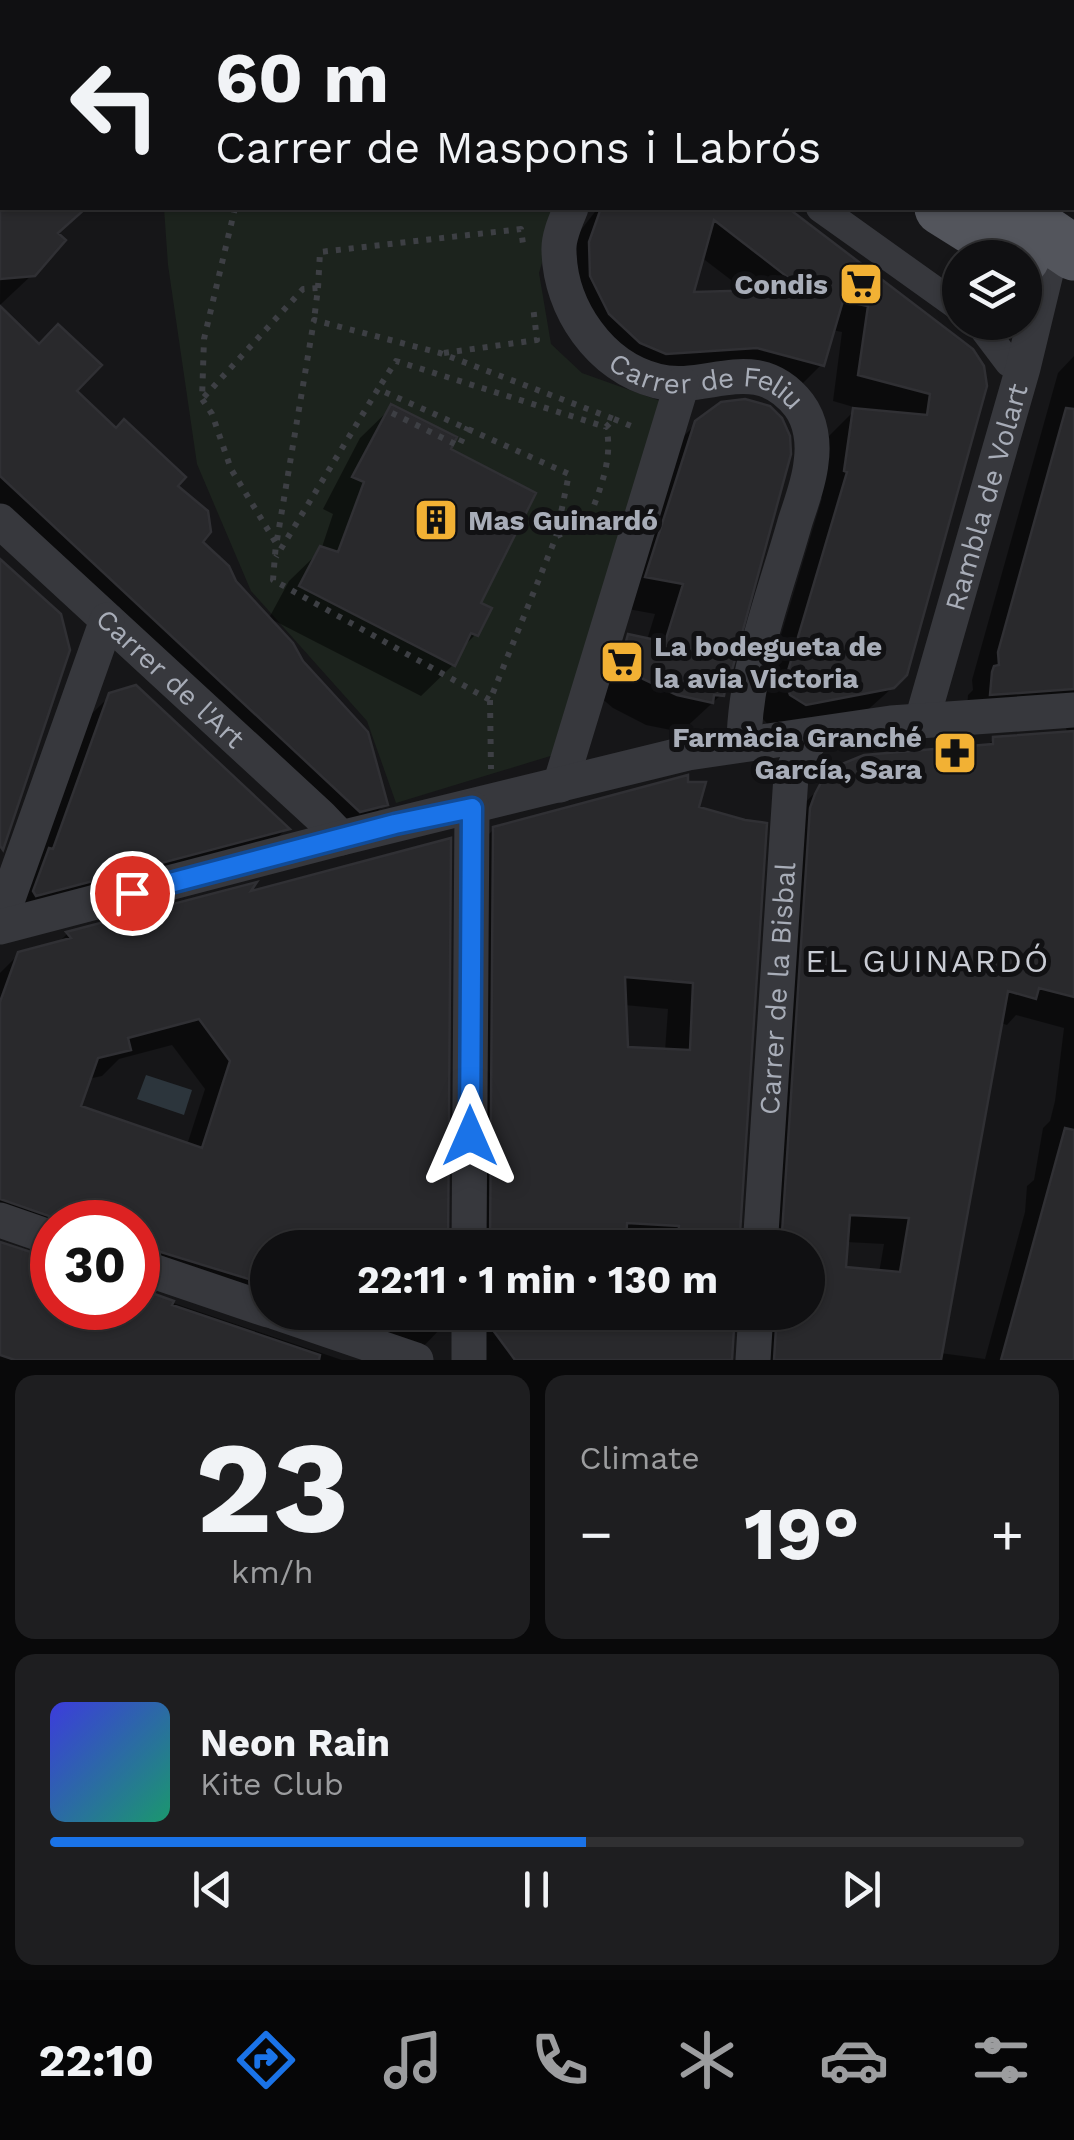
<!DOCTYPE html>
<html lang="en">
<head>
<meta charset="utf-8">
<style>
  body { margin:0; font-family:"Work Sans",sans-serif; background:#1e1e20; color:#f1f3f6; height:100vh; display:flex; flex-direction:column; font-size:38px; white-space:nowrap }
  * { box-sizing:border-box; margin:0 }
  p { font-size:32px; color:#9c9d9f }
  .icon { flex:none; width:55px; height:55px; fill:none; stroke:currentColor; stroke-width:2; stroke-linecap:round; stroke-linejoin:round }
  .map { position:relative; height:1360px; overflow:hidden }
  .panel { display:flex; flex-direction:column; gap:15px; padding:15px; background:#09090a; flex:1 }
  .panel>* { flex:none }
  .top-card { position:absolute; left:0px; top:0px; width:1075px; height:210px; box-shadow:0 2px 8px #0004,0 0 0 2px #303032; background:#101012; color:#f1f3f6; overflow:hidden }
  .controls { position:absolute; left:942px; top:240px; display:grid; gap:20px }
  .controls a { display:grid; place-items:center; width:100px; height:100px; border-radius:50%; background:#101012; box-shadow:0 2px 8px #0004,0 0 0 2px #303032; font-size:50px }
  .speed { position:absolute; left:30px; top:1200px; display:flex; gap:20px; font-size:50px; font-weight:700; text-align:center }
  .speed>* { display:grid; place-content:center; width:130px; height:130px; border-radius:50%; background:#101012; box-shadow:0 2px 8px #0004,0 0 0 2px #303032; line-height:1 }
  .speed .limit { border:15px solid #d22; background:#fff; color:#111 }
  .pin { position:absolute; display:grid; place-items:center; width:85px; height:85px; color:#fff; margin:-42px; border:5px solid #fff; border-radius:50%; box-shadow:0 2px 10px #0007 }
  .me { position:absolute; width:110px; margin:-55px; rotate:0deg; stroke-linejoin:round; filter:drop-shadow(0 0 8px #0008) }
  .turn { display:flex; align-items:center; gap:35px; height:210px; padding:0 50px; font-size:45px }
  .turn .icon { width:130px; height:130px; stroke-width:2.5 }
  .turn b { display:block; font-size:70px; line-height:85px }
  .big { font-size:75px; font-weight:700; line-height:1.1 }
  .panel .widget { flex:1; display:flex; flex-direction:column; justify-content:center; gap:15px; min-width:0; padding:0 35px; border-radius:20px; background:#1e1e20 }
  .panel .dial { align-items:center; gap:0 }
  .dial b { font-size:130px; line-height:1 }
  .song { display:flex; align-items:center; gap:30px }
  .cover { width:120px; height:120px; border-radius:15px; background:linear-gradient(135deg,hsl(240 70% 55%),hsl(160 70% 35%)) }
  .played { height:10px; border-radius:5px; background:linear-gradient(90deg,#1a73e8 55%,#303032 55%) }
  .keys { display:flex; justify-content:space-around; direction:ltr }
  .heat { display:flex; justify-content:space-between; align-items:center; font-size:55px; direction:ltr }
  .panel .tiles { flex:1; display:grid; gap:15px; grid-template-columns:1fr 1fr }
  .widget:last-child { grid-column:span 2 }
  .trip { position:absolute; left:250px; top:1230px; width:575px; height:100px; border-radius:50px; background:#101012; box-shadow:0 2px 8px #0004,0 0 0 2px #303032; font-weight:700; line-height:100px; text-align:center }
  .tabs { display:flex; height:160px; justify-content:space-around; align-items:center; background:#060607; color:#9c9d9f }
  .tabs .icon { width:70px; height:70px }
  .tabs .active { color:#1a73e8 }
  .tabs b { font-size:45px; color:#f1f3f6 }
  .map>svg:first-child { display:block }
</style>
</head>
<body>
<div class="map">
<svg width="1074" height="1360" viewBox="0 0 1074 1360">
  <rect width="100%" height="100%" fill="#161618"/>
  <path fill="#1c231d" d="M164,208H558L539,273L551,344L582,373L666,403L557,754L396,803L367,721L251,591L197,464L168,265Z"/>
  <path fill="#2c353c" d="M146,1075L192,1090L184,1115L137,1099Z"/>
  <path fill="#0007" fill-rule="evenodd" d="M702,0H768L765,2Z
    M823,0H1074V60L1072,66V2H822Z
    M2,130V208H79L55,234L33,274L0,305Z
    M598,208H785L954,336L901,680L862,715L771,728L763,719L760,705L822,498L819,497L828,437L857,408L833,401L842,332L832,330L821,365L795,391L639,380L572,321L573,240ZM701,257L748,293L690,295Z
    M0,309L73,392L174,486L200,542L234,582L385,804L356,833L0,533Z
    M1074,356V1360H749L740,1320L732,1319L731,1360H469L461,1327L446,1319L445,1324L418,1352L138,1279V1222H52V1308H138V1291L342,1360H0V1247L47,1261L41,1250L0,1233V973L19,954L57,944L67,934L251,886L245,895L268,1248V1312H808V1248H757L792,816L839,768L986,747L994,739L1067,734L1066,726L967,709L968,695L973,690L972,680L1058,373ZM1016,1015L1064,1028L1055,1101L1050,1121L1043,1128L1034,1180L1027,1186L1025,1212L985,1359L940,1353L1000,1023L1007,1025ZM172,1045L205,1089L187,1145L78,1108L88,1079L102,1076L119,1059ZM846,1242L884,1244L879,1273L843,1270Z
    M392,407L478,604L476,634L460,650L453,665L421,696L269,618L289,581L321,550L333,514L323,509L360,438Z
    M697,423L721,695L681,732L646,725L613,708L593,691L599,667L629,637L647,640L655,614L617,607L666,454Z
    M111,695L286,829L255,860L4,926L78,727Z
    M696,809L736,1248H465L467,856L494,829ZM624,1005L668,1009L665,1051L625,1049Z"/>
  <path fill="#29292c" stroke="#303034" stroke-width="2.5" fill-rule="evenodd" d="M0,208H86L58,233L66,240L35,276L0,279Z
    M601,208H788L973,349L984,366L987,386L907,675L894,688L806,705L790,695L785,681L847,472L844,471L853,408L927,415L930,394L858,375L868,306L843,301L824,366L757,348L666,354L640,343L609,314L590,276L589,242ZM714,220L803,289L694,292Z
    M0,306L39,344L58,324L102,365L77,391L116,428L124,419L186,477L178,486L208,511L211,532L203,542L229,566L236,581L293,643L303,661L368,732L388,805L360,812L0,476Z
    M745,399L770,406L782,418L790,436L791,454L728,685L726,684L724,696L714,695L713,703L677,695L643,679L621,660L628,634L665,642L683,584L645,577L695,421L721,402Z
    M391,404L457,437L451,449L536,493L481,603L492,608L478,636L471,633L455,666L299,586L320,546L338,552L364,482L352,477Z
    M1066,408L1074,409V689L990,695L992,672L994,666L999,665L998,652Z
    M0,559L61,614L70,650L3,850L0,846Z
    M136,685L290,829L36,896L33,891L49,848L53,849L109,693Z
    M1074,731V997L1039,988L1036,999L1008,991L941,1360H774L777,1312H808V1248H781L810,808L815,794L824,777L837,766L864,755L993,744V737ZM850,1215L909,1218L900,1272L846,1267Z
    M688,775V782H706L699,807L745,820L767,823L739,1248H678L679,1226L627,1223L626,1242H598V1248H490L493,827ZM625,977L693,983L690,1050L628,1047Z
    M451,838L448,1248H268V1285L138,1245V1222H66L0,1199V1002L18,952L71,938L66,932L257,882L251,891ZM199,1019L230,1061L202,1148L81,1106L98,1058L131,1050L128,1038Z
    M1065,1128L1074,1130V1360H1001Z
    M0,1242L52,1259V1308H138V1288L174,1301L172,1305L320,1355L319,1360H15L0,1355Z
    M490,1312H735L732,1360H515L490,1326Z"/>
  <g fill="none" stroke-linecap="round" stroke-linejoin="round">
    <path stroke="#3d3f44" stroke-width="6" stroke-dasharray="5 8" stroke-linecap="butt" d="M493,0L499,2
      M235,208L204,339L202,399L212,414L231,469L276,543L273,580L490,700L556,537L569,474L378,389L276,557
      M318,288L320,252L521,229L523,244
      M444,353L537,340L533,306
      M204,397L303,289L318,288L314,320
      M392,413L459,446L468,427
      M614,419L636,428
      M557,536L588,521C599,492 614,458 606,427
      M277,540L314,320L440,353L614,419L606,427L396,361L378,389
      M490,700L491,769"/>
    <path stroke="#37383d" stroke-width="28" d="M0,51L2,53
      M820,208L960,308
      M978,322L1009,363L1023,368"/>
    <g stroke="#37383d" stroke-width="35">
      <path d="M688,0L692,2"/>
      <path d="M84,2L87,0"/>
      <path d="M807,2V0"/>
      <path d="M0,84L2,81"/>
      <path d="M1072,174L1074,169"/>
      <path id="s1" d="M571,208C566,220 558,237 559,251C560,308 600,367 657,381C707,394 756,350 799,405C811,421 814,443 811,463C809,483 801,503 795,522C775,593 745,668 744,743"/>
      <path id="s2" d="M0,521L320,816L341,838"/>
      <path id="s3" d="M922,720L1023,368L1046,273"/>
      <path d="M560,785L682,384"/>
      <path d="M0,921L107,620"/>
      <path d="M0,927L341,838L688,753L891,723L1074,710"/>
      <path d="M0,1220L52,1238"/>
      <path d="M469,1248L472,808"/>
      <path id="s4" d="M760,1248L791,776L802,750L815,735"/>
      <path d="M138,1266L268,1310"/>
      <path d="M275,1312L416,1360"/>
      <path d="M469,1360V1312"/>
      <path d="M753,1360L756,1312"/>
    </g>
    <path stroke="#53555c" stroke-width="55" d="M591,0L595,2
      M643,0L656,2
      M942,208L1022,258
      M1008,208L1074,253"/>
  </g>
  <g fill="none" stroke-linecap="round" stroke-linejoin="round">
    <defs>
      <path id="route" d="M132,893L395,824L472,808L470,1136"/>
    </defs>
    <use href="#route" stroke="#114b97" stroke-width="25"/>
    <use href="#route" stroke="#1a73e8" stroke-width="18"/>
  </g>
  <defs>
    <symbol id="supermarket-square" viewBox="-11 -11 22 22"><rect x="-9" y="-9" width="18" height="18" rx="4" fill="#f2b134" stroke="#111113"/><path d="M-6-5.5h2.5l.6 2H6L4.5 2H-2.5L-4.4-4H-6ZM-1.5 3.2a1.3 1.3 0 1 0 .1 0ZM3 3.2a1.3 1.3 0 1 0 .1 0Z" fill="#111"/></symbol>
    <symbol id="building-square" viewBox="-11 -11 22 22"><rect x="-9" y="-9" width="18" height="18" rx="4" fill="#f2b134" stroke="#111113"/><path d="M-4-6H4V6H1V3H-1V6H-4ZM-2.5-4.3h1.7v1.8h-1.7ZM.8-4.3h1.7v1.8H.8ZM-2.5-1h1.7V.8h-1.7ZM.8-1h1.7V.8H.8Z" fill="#111"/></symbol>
    <symbol id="pharmacy-square" viewBox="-11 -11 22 22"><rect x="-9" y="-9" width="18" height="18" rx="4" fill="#f2b134" stroke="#111113"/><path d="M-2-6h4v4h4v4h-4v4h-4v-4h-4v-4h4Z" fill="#111"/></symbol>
  </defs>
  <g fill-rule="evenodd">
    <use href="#supermarket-square" x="836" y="259" width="50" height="50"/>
    <use href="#building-square" x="411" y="495" width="50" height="50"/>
    <use href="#supermarket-square" x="597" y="637" width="50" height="50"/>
    <use href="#pharmacy-square" x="930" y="728" width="50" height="50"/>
  </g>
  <g text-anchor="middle" stroke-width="10" stroke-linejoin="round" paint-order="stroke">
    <g font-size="28" font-weight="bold" fill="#a8adb8" stroke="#111113" text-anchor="end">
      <text x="828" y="294">Condis</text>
      <text x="468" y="530" text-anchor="start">Mas Guinardó</text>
      <text x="654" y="656" text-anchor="start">La bodegueta de<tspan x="654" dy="32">la avia Victoria</tspan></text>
      <text x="922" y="747">Farmàcia Granché<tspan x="922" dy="32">García, Sara</tspan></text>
    </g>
    <g font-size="28" fill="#a8adb8" stroke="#111113">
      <text dy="10" stroke="none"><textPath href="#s1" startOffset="270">Carrer de Feliu</textPath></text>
      <text dy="10" stroke="none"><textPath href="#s3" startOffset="232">Rambla de Volart</textPath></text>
      <text dy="10" stroke="none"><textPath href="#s2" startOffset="232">Carrer de l'Art</textPath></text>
      <text dy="10" stroke="none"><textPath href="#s4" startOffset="260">Carrer de la Bisbal</textPath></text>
    </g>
    <g font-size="32" letter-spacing="2.5" fill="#c9ccd4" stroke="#111113">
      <text x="928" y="972">EL GUINARDÓ</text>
    </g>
  </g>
</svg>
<div class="controls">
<a><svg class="icon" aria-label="layers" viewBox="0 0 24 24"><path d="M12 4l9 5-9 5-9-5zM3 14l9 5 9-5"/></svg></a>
</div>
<div class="speed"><div class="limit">30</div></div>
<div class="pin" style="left:132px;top:893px;background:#d93025"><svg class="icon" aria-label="arrive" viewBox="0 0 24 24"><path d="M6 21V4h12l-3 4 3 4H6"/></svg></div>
<svg class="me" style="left:470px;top:1136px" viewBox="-20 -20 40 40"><path d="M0-17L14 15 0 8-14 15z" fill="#1a73e8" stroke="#fff" stroke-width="4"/></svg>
<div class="trip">22:11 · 1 min · 130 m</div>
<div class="top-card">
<div class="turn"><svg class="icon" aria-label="left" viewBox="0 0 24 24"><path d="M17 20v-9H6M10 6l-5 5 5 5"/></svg><div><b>60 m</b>Carrer de Maspons i Labrós</div></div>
</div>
</div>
<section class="panel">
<div class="tiles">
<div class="widget dial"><b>23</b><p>km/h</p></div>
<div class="widget"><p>Climate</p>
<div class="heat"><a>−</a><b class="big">19°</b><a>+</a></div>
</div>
<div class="widget">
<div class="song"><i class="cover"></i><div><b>Neon Rain</b><p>Kite Club</p></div></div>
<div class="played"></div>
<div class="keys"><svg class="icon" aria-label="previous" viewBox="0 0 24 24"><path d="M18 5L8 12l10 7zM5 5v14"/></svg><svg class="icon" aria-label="pause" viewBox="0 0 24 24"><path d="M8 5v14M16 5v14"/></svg><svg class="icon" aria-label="next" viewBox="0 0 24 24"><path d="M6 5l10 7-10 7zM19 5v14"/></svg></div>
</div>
</div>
</section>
<nav class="tabs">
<b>22:10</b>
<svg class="icon active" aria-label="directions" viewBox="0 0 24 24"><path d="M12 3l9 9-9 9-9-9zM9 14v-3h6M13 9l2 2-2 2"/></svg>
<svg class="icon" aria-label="music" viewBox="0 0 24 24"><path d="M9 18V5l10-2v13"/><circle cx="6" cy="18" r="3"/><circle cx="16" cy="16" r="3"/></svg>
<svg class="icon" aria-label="phone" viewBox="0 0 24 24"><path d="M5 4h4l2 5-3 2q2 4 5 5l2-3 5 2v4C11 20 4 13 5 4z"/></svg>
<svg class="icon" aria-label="climate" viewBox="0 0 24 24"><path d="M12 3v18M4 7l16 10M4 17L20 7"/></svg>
<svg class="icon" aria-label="car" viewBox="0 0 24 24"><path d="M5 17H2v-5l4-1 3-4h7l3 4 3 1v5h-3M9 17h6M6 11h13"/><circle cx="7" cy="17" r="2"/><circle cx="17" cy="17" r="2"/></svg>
<svg class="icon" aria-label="filters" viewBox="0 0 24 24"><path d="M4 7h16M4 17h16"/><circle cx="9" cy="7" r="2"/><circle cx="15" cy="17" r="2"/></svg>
</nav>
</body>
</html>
